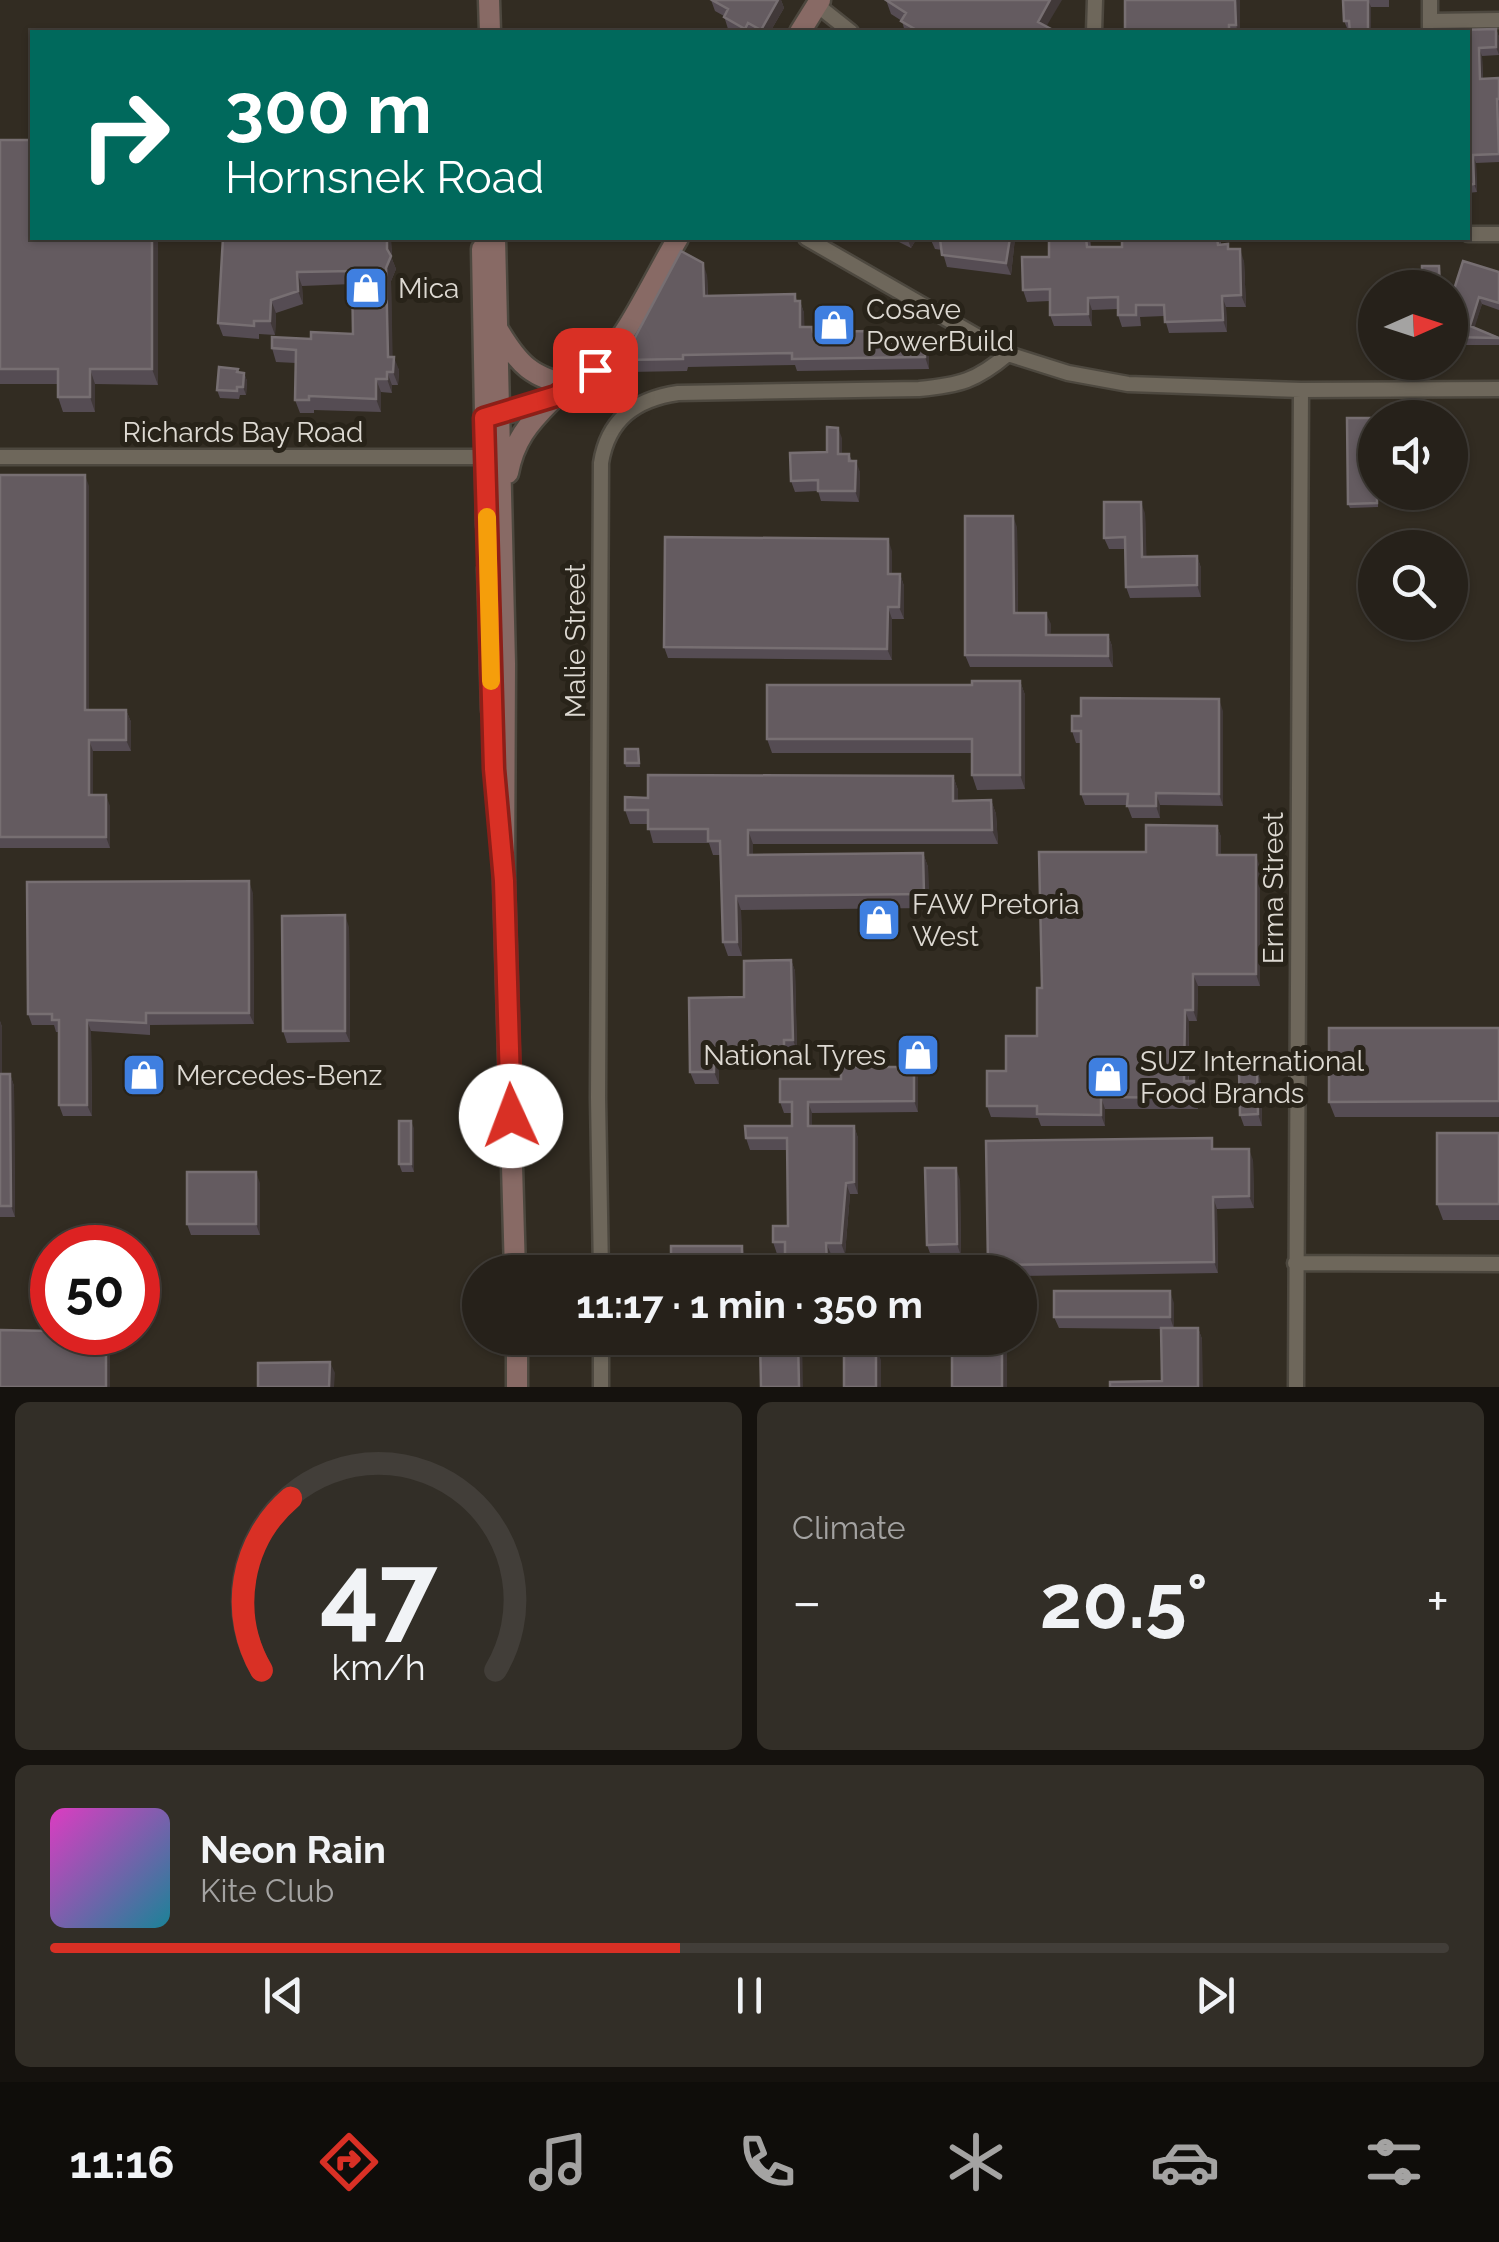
<!DOCTYPE html>
<html lang="en">
<head>
<meta charset="utf-8">
<style>
  body { margin:0; font-family:Raleway,sans-serif; background:#322e27; color:#f1f3f6; height:100vh; display:flex; flex-direction:column; font-size:38px; white-space:nowrap }
  * { box-sizing:border-box; margin:0 }
  p { font-size:32px; color:#a4a3a2 }
  .icon { flex:none; width:55px; height:55px; fill:none; stroke:currentColor; stroke-width:2; stroke-linecap:round; stroke-linejoin:round }
  .map { position:relative; height:1387px; overflow:hidden }
  .details { display:flex; flex-direction:column; gap:15px; padding:15px; background:#15120e; flex:1 }
  .details>* { flex:none }
  .top-card { position:absolute; left:30px; top:30px; width:1440px; height:210px; border-radius:0px; box-shadow:0 2px 8px #0004,0 0 0 2px #423e39; background:#00695c; color:#fff; overflow:hidden }
  .needle { width:65px; rotate:87deg }
  .tools { position:absolute; left:1358px; top:270px; display:grid; gap:20px }
  .tools a { display:grid; place-items:center; width:110px; height:110px; border-radius:50%; background:#26211a; box-shadow:0 2px 8px #0004,0 0 0 2px #423e39; font-size:50px }
  .speed { position:absolute; left:30px; top:1225px; display:flex; gap:20px; font-size:50px; font-weight:700; text-align:center }
  .speed>* { display:grid; place-content:center; width:130px; height:130px; border-radius:50%; background:#26211a; box-shadow:0 2px 8px #0004,0 0 0 2px #423e39; line-height:1 }
  .speed .limit { border:15px solid #d22; background:#fff; color:#111 }
  .pin { position:absolute; display:grid; place-items:center; width:85px; height:85px; color:#fff; margin:-42px; border-radius:20px; box-shadow:0 5px 15px #0006 }
  .me { position:absolute; width:110px; margin:-55px; rotate:358deg; stroke-linejoin:round; filter:drop-shadow(0 0 8px #0008) }
  .turn { display:flex; align-items:center; gap:35px; height:210px; padding:0 30px; font-size:45px }
  .turn .icon { width:130px; height:130px; stroke-width:2.5 }
  .turn b { display:block; font-size:70px; line-height:85px }
  .big { font-size:75px; font-weight:700; line-height:1.1 }
  .details .tile { flex:1; display:flex; flex-direction:column; justify-content:center; gap:15px; min-width:0; padding:0 35px; border-radius:15px; background:#322e27 }
  .details .dial { align-items:center; gap:0 }
  .dial svg { height:260px; overflow:visible; fill:none; stroke:#423e39; stroke-width:7; stroke-linecap:round; text-anchor:middle }
  .dial text { fill:#f1f3f6; stroke:none }
  .song { display:flex; align-items:center; gap:30px }
  .cover { width:120px; height:120px; border-radius:15px; background:linear-gradient(135deg,hsl(310 70% 55%),hsl(190 70% 35%)) }
  .played { height:10px; border-radius:5px; background:linear-gradient(90deg,#d93025 45%,#423e39 45%) }
  .keys { display:flex; justify-content:space-around; direction:ltr }
  .heat { display:flex; justify-content:space-between; align-items:center; font-size:55px; direction:ltr }
  .details .tiles { flex:1; display:grid; gap:15px; grid-template-columns:1fr 1fr }
  .tile:last-child { grid-column:span 2 }
  .trip { position:absolute; left:462px; top:1255px; width:575px; height:100px; border-radius:50px; background:#26211a; box-shadow:0 2px 8px #0004,0 0 0 2px #423e39; font-weight:700; line-height:100px; text-align:center }
  .tabs { display:flex; height:160px; justify-content:space-around; align-items:center; background:#0f0d0a; color:#a4a3a2 }
  .tabs .icon { width:70px; height:70px }
  .tabs .active { color:#d93025 }
  .tabs b { font-size:45px; color:#f1f3f6 }
  .map>svg:first-child { display:block }
</style>
</head>
<body>
<div class="map">
<svg width="1499" height="1387" viewBox="0 0 1499 1387">
  <rect width="100%" height="100%" fill="#322c22"/>
  <g fill="none" stroke-linecap="round" stroke-linejoin="round">
    <defs>
      <path id="street" d="M817,5L851,32
        M1430,21L1499,20
        M1094,32L1095,0
        M1430,32V0
        M1468,234H1499
        M806,238L1008,354L1068,373L1128,384L1301,390L1499,389
        M0,457H486
        M1295,1263L1499,1264
        M601,1272L598,1098L601,463C608,419 636,399 678,393L919,389C960,385 976,381 1008,354
        M601,1387V1338
        M1296,1387L1301,390"/>
      <path id="secondary" d="M489,0L490,32
        M800,32L820,0
        M495,238L505,664L504,881L515,1272
        M482,249L487,525
        M497,328C518,364 532,379 575,386
        M490,416C526,410 570,396 596,370C630,333 653,280 678,238
        M508,473C514,441 528,424 551,401
        M488,569L492,710
        M517,1338V1387"/>
    </defs>
    <use href="#street" stroke="#4d483f" stroke-width="19"/>
    <use href="#secondary" stroke="#4d483f" stroke-width="25"/>
    <use href="#street" stroke="#6e675b" stroke-width="14"/>
    <use href="#secondary" stroke="#886a65" stroke-width="20"/>
  </g>
  <path fill="#554c53" d="M711,0H781L784,8L770,32H735L728,29L724,16L715,11Z
    M886,0L1046,27L1054,32H905L902,21L891,14Z
    M1240,0V32H1125Z
    M1343,0H1389V7H1371L1350,28H1347L1344,21Z
    M1496,29L1499,37V55L1482,56L1483,79L1499,78V162L1476,163L1477,192L1468,193V32Z
    M0,140L32,238H158V385L95,384V412H63L58,397V384H0Z
    M223,238H425L391,240L392,259L396,269L391,281L392,357L399,370L398,385H392V393L381,392V412L314,410V413H300L295,400L296,363L276,362L272,348L311,339L353,334L352,284L302,286L303,304L276,313L275,335L259,334V339L223,336L218,323Z
    M891,238H917L911,248Z
    M930,238H1015L1011,275L947,267L942,250L935,249Z
    M1049,238H1090L1091,247H1122V238H1221V245L1228,244L1229,249L1244,261L1246,307H1226L1227,332L1169,333L1164,316L1140,317L1141,326L1122,327L1118,315V309L1092,310V326H1054L1050,315V301L1027,302L1023,290L1049,257Z
    M1499,272V310L1482,304L1474,327L1499,337V345H1450V302Z
    M707,275L708,296L795,294L797,301H800L804,313V327L814,332L884,339L886,344L929,355V369L797,371L795,365L688,367L687,371L627,372L623,360Z
    M239,373H244L247,381L246,395H240L239,399L220,398L217,390Z
    M842,438V454H849L852,461L860,472L859,502L821,501L818,491L795,492L791,481Z
    M0,475L89,486V710H126L131,722V751H93V795L110,806V848H0Z
    M1375,492H1378V507L1350,508L1348,504Z
    M1145,513L1146,557L1197,556L1201,568V597L1130,598L1126,587V549H1109L1104,538Z
    M1017,527L1018,613L1051,624L1050,635H1108L1112,646L1113,667H970L965,655Z
    M892,551V574H900L904,586V619H892V660L668,658L664,647Z
    M1020,681L1025,695V789L977,790L972,775V753H772L767,739L972,685Z
    M1223,711V806L1160,805V818H1132L1127,805H1085L1081,794V743H1076L1072,731Z
    M638,749L640,767H626L625,763Z
    M953,776L958,790V801L991,800L996,814L998,844H753V855L923,853L928,867L929,908L741,910L742,956H728L723,942L720,855H713L709,843H653L648,824H630L625,810L648,798Z
    M1217,826L1221,837V855L1260,867V986H1198L1197,1021H1189V1081H1194L1198,1093V1109H1105V1126H1041L1038,1118L991,1117L987,1106L1006,1071L1037,1036L1042,988L1146,852Z
    M253,893L254,1024L150,1025V1035L91,1031L92,1116H63L59,1105V1032H56L54,1025H32L28,1014Z
    M349,927L350,1042L287,1043L283,1031Z
    M791,960L795,971L797,1051L788,1052V1058L718,1059L719,1084H695L690,1072L744,997Z
    M0,1021L2,1027V1074H10L14,1086L15,1217H0Z
    M1499,1028V1117H1335L1329,1102Z
    M914,1067L918,1078V1112L812,1113V1126H854L858,1138V1194H850L845,1254H831V1272H789L785,1262V1254H777L773,1242L788,1226V1150H750L746,1138L792,1126V1113H784L780,1102L841,1079Z
    M1261,1081L1262,1126H1244L1240,1115Z
    M414,1128V1172H402L399,1164Z
    M1499,1133V1220H1443L1437,1204Z
    M1216,1149L1253,1160L1254,1208L1217,1209L1218,1273L1020,1276V1272H991L988,1265Z
    M960,1180L961,1256H931L927,1245Z
    M260,1183V1235H191L187,1224Z
    M1174,1303V1328H1198L1202,1339L1162,1381L1161,1329L1059,1328L1054,1317Z"/>
  <path fill="#413939" d="M778,0H781L784,8L770,32H762L761,30Z
    M1050,0H1062L1043,32L1038,22Z
    M1235,0H1240V32H1238L1236,25Z
    M1368,0L1371,7V32H1368Z
    M1496,29L1499,37V55L1496,47Z
    M1479,48L1482,56L1483,87L1480,79Z
    M1473,155L1476,163L1477,192L1474,184Z
    M152,238H158V385L152,369Z
    M387,238H390L391,240L392,259L396,269L391,281L393,370L388,357Z
    M907,238H917L911,248Z
    M1010,238H1015L1011,275L1006,263Z
    M1240,249L1244,261L1246,307L1241,295Z
    M703,263L707,275L708,307L704,296Z
    M297,272L302,286L303,304L298,291Z
    M1222,296L1226,307L1227,332L1223,320Z
    M1479,297L1482,304L1473,333L1470,326Z
    M1088,298L1092,310V326L1088,314Z
    M271,300L276,313L275,335L270,321Z
    M800,301L804,313L805,338L800,327Z
    M925,344L929,355V369L925,357Z
    M394,357L399,370L398,385L393,372Z
    M90,369L95,384V412L90,397Z
    M387,372L392,385V393L387,379Z
    M244,373L247,381L246,395L243,387Z
    M376,379L381,392V412L376,399Z
    M838,428L842,438V464L838,454Z
    M856,461L860,472L859,502L855,491Z
    M85,475L89,486V722L85,710Z
    M1141,502L1145,513L1147,569L1142,557Z
    M1013,516L1017,527L1018,624L1014,613Z
    M888,539L892,551V586L888,574Z
    M1197,556L1201,568V597L1197,585Z
    M900,574L904,586V619L899,607Z
    M888,607L892,619V660L887,649Z
    M1046,613L1051,624L1050,647L1046,635Z
    M1108,635L1112,646L1113,667L1108,656Z
    M1020,681L1025,695V789L1020,775Z
    M1219,699L1223,711V806L1219,794Z
    M126,710L131,722V751L126,740Z
    M89,740L93,751V806L89,795Z
    M953,776L958,790V815L953,801Z
    M1156,793L1160,805V818L1156,806Z
    M106,795L110,806V848L106,837Z
    M991,800L996,814L998,844L992,830Z
    M1217,826L1221,837V867L1217,855Z
    M748,830L753,844V869L748,855Z
    M923,853L928,867L929,908L924,894Z
    M1256,855L1260,867V986L1256,974Z
    M249,881L253,893L254,1024L249,1013Z
    M736,896L741,910L742,956L737,942Z
    M345,915L349,927L350,1042L345,1031Z
    M791,960L795,971L797,1051L793,1040Z
    M1193,974L1198,986L1197,1021L1193,1010Z
    M1185,1010L1189,1021L1188,1093L1184,1081Z
    M87,1020L91,1031L92,1116L87,1105Z
    M0,1021L2,1027V1086L0,1079Z
    M714,1047L718,1059L719,1084L714,1072Z
    M914,1067L918,1078V1112L914,1101Z
    M1257,1070L1261,1081L1262,1126L1258,1114Z
    M10,1074L14,1086L15,1217L11,1206Z
    M1194,1081L1198,1093V1109L1194,1098Z
    M1101,1097L1105,1109V1126L1101,1115Z
    M808,1102L812,1113V1138L808,1126Z
    M411,1121L414,1128V1172L411,1164Z
    M854,1126L858,1138V1194L854,1182Z
    M1249,1149L1253,1160L1254,1208L1249,1196Z
    M956,1168L960,1180L961,1256L957,1244Z
    M256,1172L260,1183V1235L256,1224Z
    M846,1183L850,1194L845,1254L841,1243Z
    M1213,1197L1217,1209L1218,1273L1214,1262Z
    M826,1243L831,1254V1272L827,1262Z
    M742,1246L746,1258V1272H742Z
    M1170,1291L1174,1303V1329L1170,1317Z
    M1198,1328L1202,1339L1203,1387H1198Z
    M107,1332L110,1342V1387H106Z
    M798,1338H802L803,1387H799Z
    M1002,1338H1007V1387H1002Z
    M876,1348L881,1360V1387H876Z
    M330,1362L335,1373L334,1387H329Z"/>
  <path fill="#645b60" stroke="#776f72" stroke-width="2.5" d="M712,0H778L761,30L748,23L745,29L724,17L728,9Z
    M886,0H1050L1038,22L1053,30L1052,32H920L901,21L906,13Z
    M1125,0H1235L1236,25H1229V32H1125Z
    M1343,0H1368V32H1350L1349,21H1344Z
    M1496,29V47L1479,48L1480,79L1499,78V99H1497L1499,154L1473,155L1474,184L1468,185V32H1459V30Z
    M0,140H32V238H152V369H90V397H58V369H0Z
    M223,238H387V249L391,256L386,268L388,357H394L393,372H387V379H376V399L309,396V400H295L296,350L272,348V337L311,339V332L353,334L352,271L297,272L298,291L271,300L270,321H254V326L218,323Z
    M930,238H1010L1006,263L942,255L940,239Z
    M1049,238H1086L1087,247H1122V238H1217L1218,245L1228,244V249H1240L1241,295L1222,296L1223,320L1165,322L1164,305H1136V315H1118V297L1088,298V314L1050,315V289L1023,290L1022,257H1049Z
    M681,251L703,263L704,296L795,294V301H800V327H812L813,332L872,331V339H884V344H925V357L792,359V353L683,355V359L623,360Z
    M1463,261L1499,272V303L1479,297L1470,326L1499,338L1450,337V302Z
    M1422,266H1439L1440,288H1401V282H1405L1404,271L1422,270Z
    M219,367L238,369L237,372L244,373L243,387H237V391L217,390Z
    M1347,418H1375V492H1377V503L1348,504Z
    M827,427L838,428V454H849V461H856L855,491H818V480L791,481L790,453L827,452Z
    M0,475H85V710H126V740H89V795H106V837H0Z
    M1104,502H1141L1142,557L1197,556V585L1126,587L1125,537L1104,538Z
    M965,516H1013L1014,613H1046V635H1108V656L965,655Z
    M665,537L888,539V574H900L899,607H888L887,649L664,647Z
    M972,681H1020V775H972V739H767V685H972Z
    M1081,698L1219,699V794L1156,793V806H1127L1128,794H1081V731H1072V716H1081Z
    M625,749H638L639,763H625Z
    M648,775L953,776V801L991,800L992,830H748V855L923,853L924,894L736,896L737,942H723L720,841H708V829H648V810H625V797L648,798Z
    M1146,825L1217,826V855H1256V974H1193V1010H1185L1184,1081H1194V1098L1101,1097V1115L1037,1114V1106H987V1071H1006V1036H1037V988H1042L1039,852H1146Z
    M249,881V1013H146V1023L87,1020V1105H59V1020H52V1014H28L27,882Z
    M345,915V1031H283L282,916Z
    M791,960L793,1040H784V1046L714,1047V1072H690L689,998L744,997V961Z
    M1329,1028H1499V1101L1329,1102Z
    M841,1067H914V1101L808,1102V1126H854V1182L846,1183L841,1243H826L827,1262H785V1242H773V1226H788L787,1138H746L745,1126H792V1102H780V1079H841Z
    M1239,1070H1257L1258,1114L1240,1115Z
    M0,1074H10L11,1206H0Z
    M399,1121H411V1164H399Z
    M1437,1133H1499V1204H1437Z
    M1212,1138V1149H1249V1196L1213,1197L1214,1262L988,1265L986,1141Z
    M925,1168H956L957,1244L927,1245Z
    M187,1172H256V1224H187Z
    M671,1246H742V1272H671Z
    M1054,1291H1170V1317H1054Z
    M1161,1328H1198V1387H1110V1382L1162,1381Z
    M0,1330L106,1332V1387H0Z
    M760,1338H798L799,1387H761Z
    M952,1338H1002V1387H952Z
    M844,1348H876V1387H844Z
    M330,1362L329,1387H258V1363Z"/>
  <g fill="none" stroke-linecap="round" stroke-linejoin="round">
    <defs>
      <path id="route" d="M511,1116L504,881L494,769L484,418L556,396L595,370"/>
    </defs>
    <use href="#route" stroke="#8d1f18" stroke-width="25"/>
    <use href="#route" stroke="#d93025" stroke-width="18"/>
    <path stroke="#f59e0b" stroke-width="18" d="M487,517L491,681"/>
  </g>
  <defs>
    <symbol id="shop-square" viewBox="-11 -11 22 22"><rect x="-9" y="-9" width="18" height="18" rx="4" fill="#3f7fe0" stroke="#282319"/><path d="M-5-2.5h2.3a2.7 3.5 0 0 1 5.4 0H5L5.5 6h-11ZM-1.5-2.5h3a1.5 2.3 0 0 0-3 0Z" fill="#fff"/></symbol>
  </defs>
  <g fill-rule="evenodd">
    <use href="#shop-square" x="341" y="263" width="50" height="50"/>
    <use href="#shop-square" x="809" y="300" width="50" height="50"/>
    <use href="#shop-square" x="854" y="895" width="50" height="50"/>
    <use href="#shop-square" x="893" y="1030" width="50" height="50"/>
    <use href="#shop-square" x="119" y="1050" width="50" height="50"/>
    <use href="#shop-square" x="1083" y="1052" width="50" height="50"/>
  </g>
  <g text-anchor="middle" stroke-width="10" stroke-linejoin="round" paint-order="stroke">
    <g font-size="28" fill="#ddd9d2" stroke="#282319" text-anchor="start">
      <text x="398" y="298">Mica</text>
      <text x="866" y="319">Cosave<tspan x="866" dy="32">PowerBuild</tspan></text>
      <text x="912" y="914">FAW Pretoria<tspan x="912" dy="32">West</tspan></text>
      <text x="886" y="1065" text-anchor="end">National Tyres</text>
      <text x="1140" y="1071">SUZ International<tspan x="1140" dy="32">Food Brands</tspan></text>
      <text x="176" y="1085">Mercedes-Benz</text>
    </g>
    <g font-size="28" fill="#ddd9d2" stroke="#282319">
      <text x="243" y="442">Richards Bay Road</text>
      <text transform="translate(575 641) rotate(-90)" y="10">Malie Street</text>
      <text transform="translate(1273 888) rotate(-90)" y="10">Erma Street</text>
    </g>
  </g>
</svg>
<div class="tools">
<a><svg class="needle" viewBox="-14 -14 28 28"><path d="M0-13l5 13h-10z" fill="#e53935"/><path d="M0 13l5-13h-10z" fill="#a4a3a2"/></svg></a>
<a><svg class="icon" aria-label="sound" viewBox="0 0 24 24"><path d="M4 9h4l5-4v14l-5-4H4zM17 9q2 3 0 6"/></svg></a>
<a><svg class="icon" aria-label="search" viewBox="0 0 24 24"><circle cx="10" cy="10" r="6"/><path d="M15 15l6 6"/></svg></a>
</div>
<div class="speed"><div class="limit">50</div></div>
<div class="pin" style="left:595px;top:370px;background:#d93025"><svg class="icon" aria-label="arrive" viewBox="0 0 24 24"><path d="M6 21V4h12l-3 4 3 4H6"/></svg></div>
<svg class="me" style="left:511px;top:1116px" viewBox="-20 -20 40 40"><circle r="19" fill="#fff"/><path d="M0-13L10 11 0 6-10 11z" fill="#d93025"/></svg>
<div class="trip">11:17 · 1 min · 350 m</div>
<div class="top-card">
<div class="turn"><svg class="icon" aria-label="right" viewBox="0 0 24 24"><path d="M7 20v-9h11M14 6l5 5-5 5"/></svg><div><b>300 m</b>Hornsnek Road</div></div>
</div>
</div>
<section class="details">
<div class="tiles">
<div class="tile dial"><svg viewBox="0 0 100 80">
<path d="M14 69A42 42 0 1 1 86 69"/>
<path d="M14 69A42 42 0 0 1 23 16" stroke="#d93025"/>
<text x="50" y="56" font-size="32" font-weight="700">47</text>
<text x="50" y="72" font-size="11">km/h</text>
</svg></div>
<div class="tile"><p>Climate</p>
<div class="heat"><a>−</a><b class="big">20.5°</b><a>+</a></div>
</div>
<div class="tile">
<div class="song"><i class="cover"></i><div><b>Neon Rain</b><p>Kite Club</p></div></div>
<div class="played"></div>
<div class="keys"><svg class="icon" aria-label="previous" viewBox="0 0 24 24"><path d="M18 5L8 12l10 7zM5 5v14"/></svg><svg class="icon" aria-label="pause" viewBox="0 0 24 24"><path d="M8 5v14M16 5v14"/></svg><svg class="icon" aria-label="next" viewBox="0 0 24 24"><path d="M6 5l10 7-10 7zM19 5v14"/></svg></div>
</div>
</div>
</section>
<nav class="tabs">
<b>11:16</b>
<svg class="icon active" aria-label="directions" viewBox="0 0 24 24"><path d="M12 3l9 9-9 9-9-9zM9 14v-3h6M13 9l2 2-2 2"/></svg>
<svg class="icon" aria-label="music" viewBox="0 0 24 24"><path d="M9 18V5l10-2v13"/><circle cx="6" cy="18" r="3"/><circle cx="16" cy="16" r="3"/></svg>
<svg class="icon" aria-label="phone" viewBox="0 0 24 24"><path d="M5 4h4l2 5-3 2q2 4 5 5l2-3 5 2v4C11 20 4 13 5 4z"/></svg>
<svg class="icon" aria-label="climate" viewBox="0 0 24 24"><path d="M12 3v18M4 7l16 10M4 17L20 7"/></svg>
<svg class="icon" aria-label="car" viewBox="0 0 24 24"><path d="M5 17H2v-5l4-1 3-4h7l3 4 3 1v5h-3M9 17h6M6 11h13"/><circle cx="7" cy="17" r="2"/><circle cx="17" cy="17" r="2"/></svg>
<svg class="icon" aria-label="filters" viewBox="0 0 24 24"><path d="M4 7h16M4 17h16"/><circle cx="9" cy="7" r="2"/><circle cx="15" cy="17" r="2"/></svg>
</nav>
</body>
</html>
